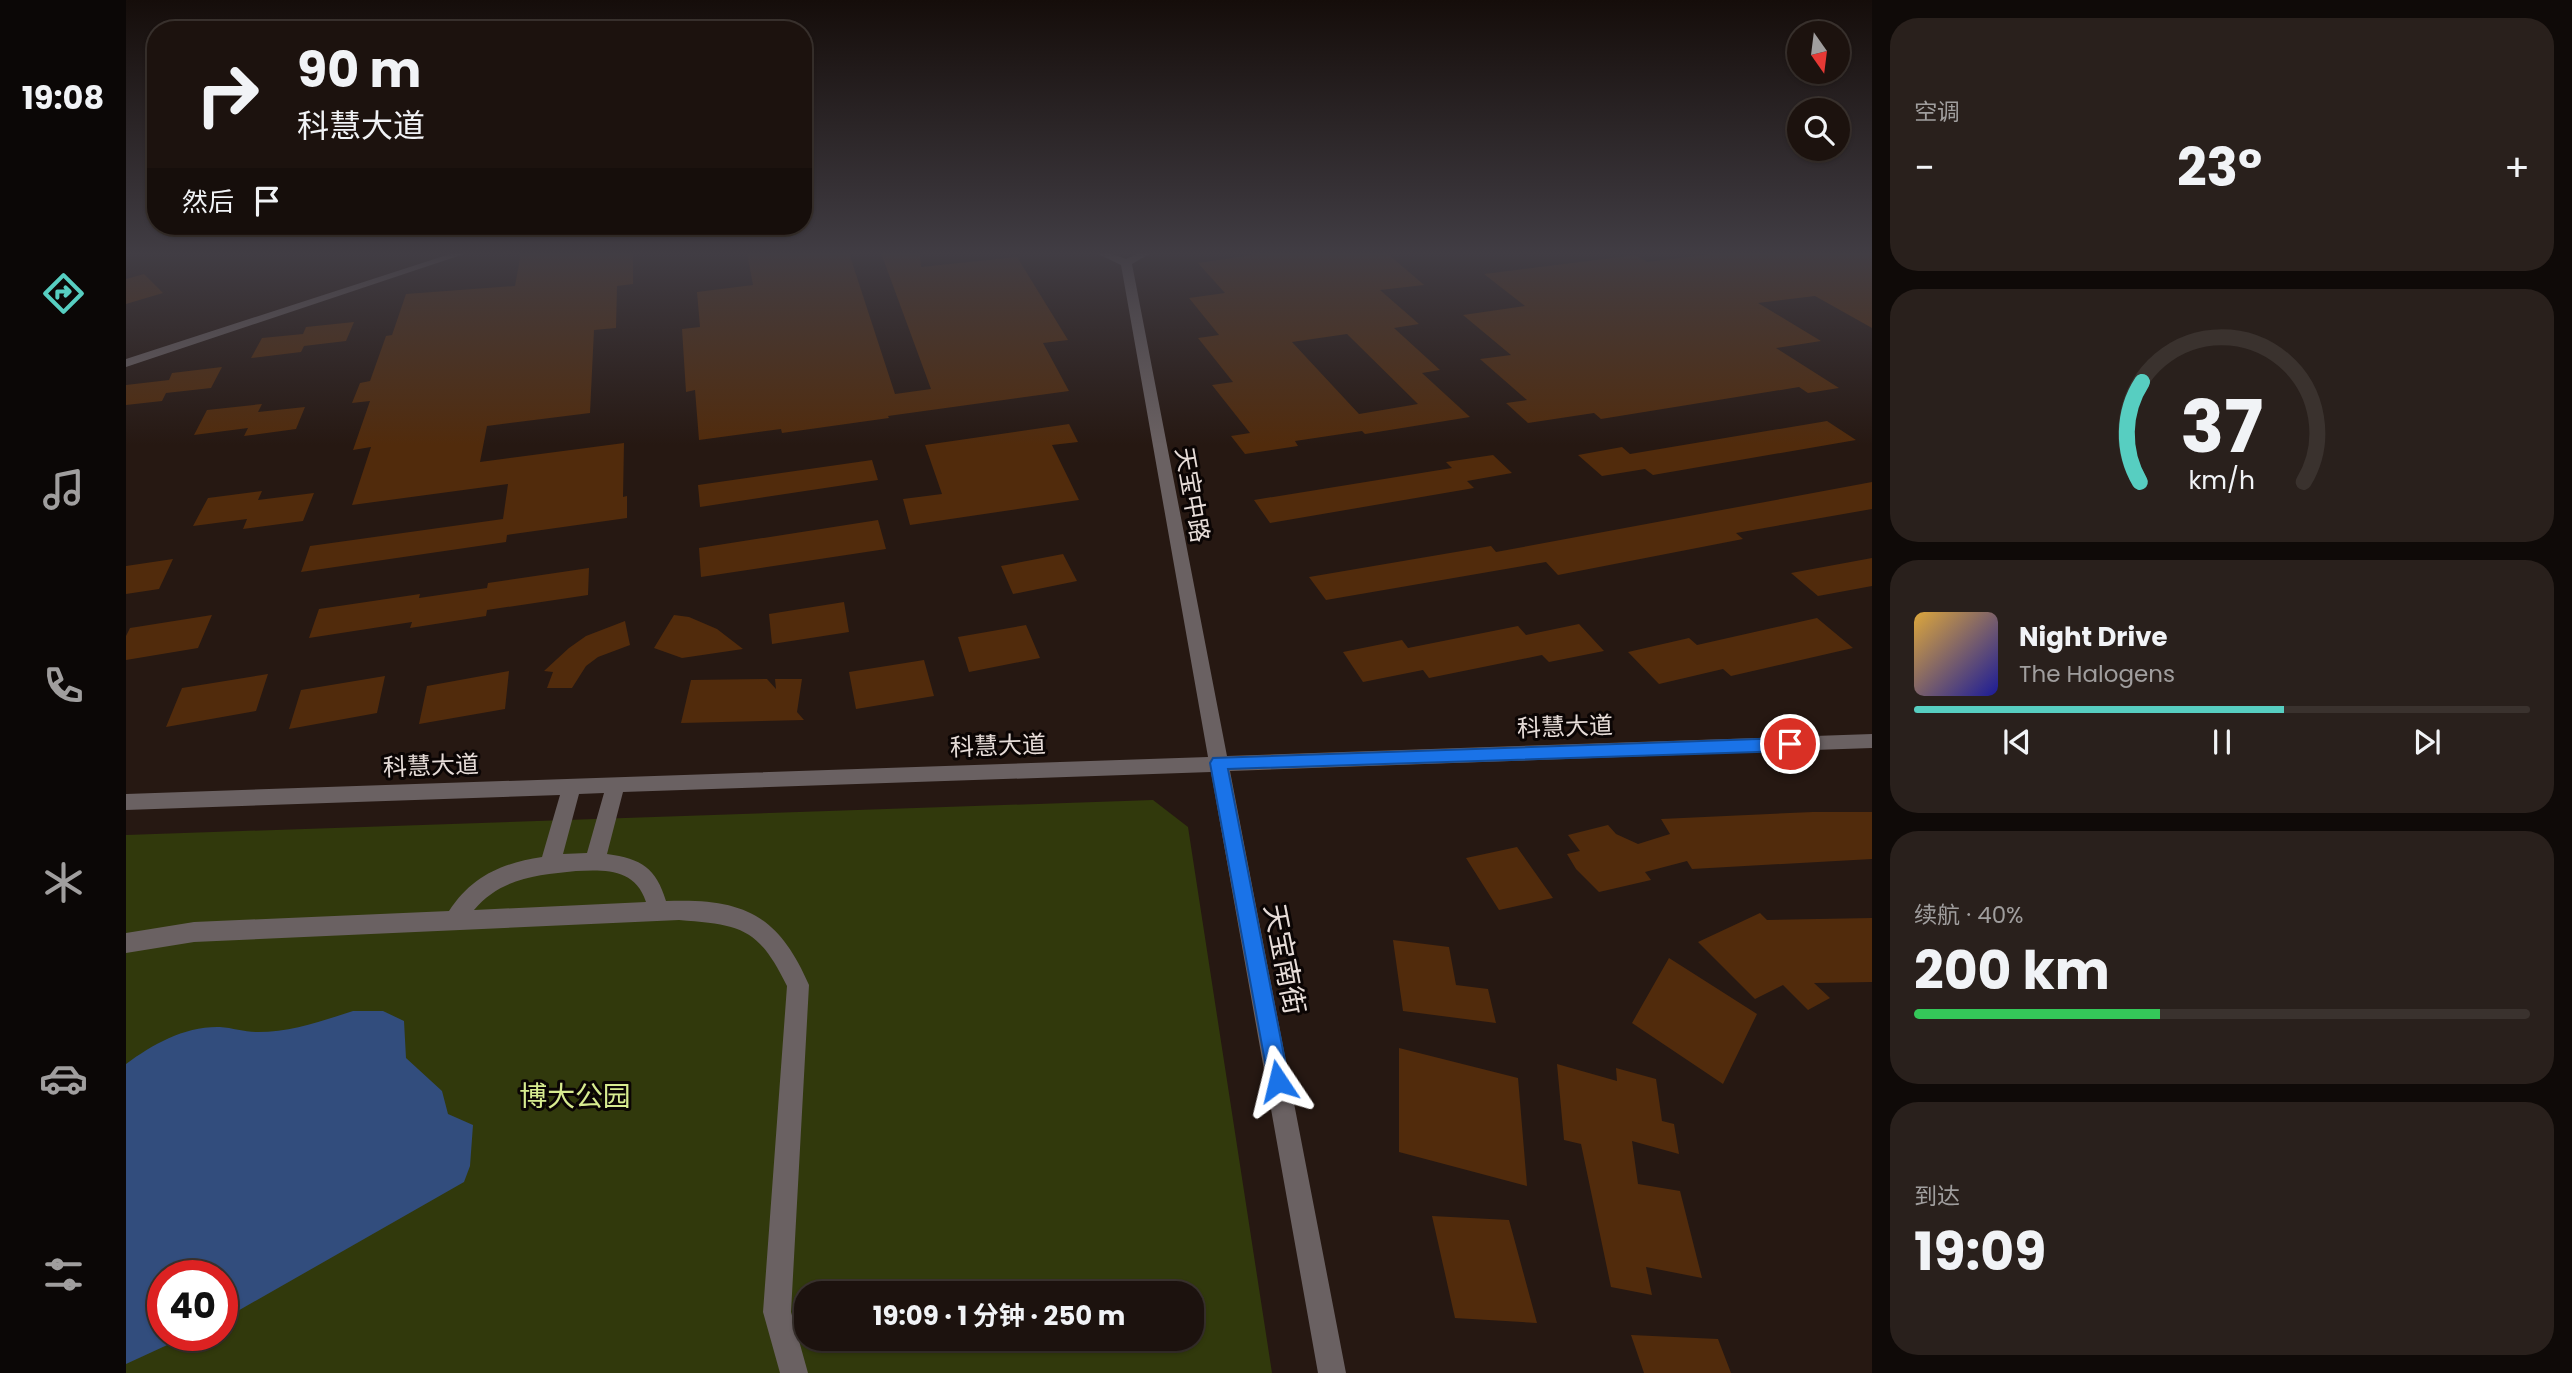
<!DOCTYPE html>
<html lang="zh">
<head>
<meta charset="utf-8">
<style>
  body { margin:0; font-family:Poppins,"Noto Sans SC",sans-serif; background:#29201c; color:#f1f3f6; height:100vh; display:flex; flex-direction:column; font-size:26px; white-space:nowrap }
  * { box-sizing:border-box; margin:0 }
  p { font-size:23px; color:#a09e9e }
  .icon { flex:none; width:38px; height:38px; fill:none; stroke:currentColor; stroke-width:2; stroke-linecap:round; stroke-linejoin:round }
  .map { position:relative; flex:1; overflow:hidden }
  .details { display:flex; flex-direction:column; gap:18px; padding:18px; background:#0f0a08; width:700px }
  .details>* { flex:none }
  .guide { position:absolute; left:21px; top:21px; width:665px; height:214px; border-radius:28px; box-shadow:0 2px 5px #0004,0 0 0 2px #3a322e; background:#1c120e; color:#f1f3f6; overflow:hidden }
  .needle { width:46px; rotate:166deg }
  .controls { position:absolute; left:1661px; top:21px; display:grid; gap:14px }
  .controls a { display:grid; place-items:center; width:63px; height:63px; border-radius:50%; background:#1c120e; box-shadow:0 2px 5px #0004,0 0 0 2px #3a322e; font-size:35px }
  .speed { position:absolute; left:21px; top:1260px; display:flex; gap:14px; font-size:35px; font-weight:700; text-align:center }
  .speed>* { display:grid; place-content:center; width:91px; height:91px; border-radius:50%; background:#1c120e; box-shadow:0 2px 5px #0004,0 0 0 2px #3a322e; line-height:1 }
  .speed .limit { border:10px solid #d22; background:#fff; color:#111 }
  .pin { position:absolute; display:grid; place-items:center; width:60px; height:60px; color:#fff; margin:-30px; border:4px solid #fff; border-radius:50%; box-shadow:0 2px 7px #0007 }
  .me { position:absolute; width:77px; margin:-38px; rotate:350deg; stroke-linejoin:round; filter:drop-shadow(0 0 5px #0008) }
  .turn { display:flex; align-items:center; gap:24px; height:147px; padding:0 35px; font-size:32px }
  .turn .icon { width:91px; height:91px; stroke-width:2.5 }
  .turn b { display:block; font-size:49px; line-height:60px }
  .then { display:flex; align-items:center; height:66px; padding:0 35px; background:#0003; gap:14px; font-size:26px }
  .big { font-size:52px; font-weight:700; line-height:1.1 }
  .details .card { flex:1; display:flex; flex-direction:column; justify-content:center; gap:10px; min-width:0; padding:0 24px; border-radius:28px; background:#29201c }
  .details .dial { align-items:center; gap:0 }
  .dial svg { height:182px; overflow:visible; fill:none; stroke:#3a322e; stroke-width:7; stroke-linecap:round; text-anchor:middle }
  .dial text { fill:#f1f3f6; stroke:none }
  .song { display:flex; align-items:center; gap:21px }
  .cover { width:84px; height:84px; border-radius:10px; background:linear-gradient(135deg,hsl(40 70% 55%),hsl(240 70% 35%)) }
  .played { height:7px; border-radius:4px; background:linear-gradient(90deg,#57cec1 60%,#3a322e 60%) }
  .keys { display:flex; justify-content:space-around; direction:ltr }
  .heat { display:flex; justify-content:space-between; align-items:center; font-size:38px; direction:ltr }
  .charge { height:10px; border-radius:5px; background:linear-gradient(90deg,#34c759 40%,#3a322e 0) }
  .trip { position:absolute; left:668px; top:1281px; width:410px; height:70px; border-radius:28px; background:#1c120e; box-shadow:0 2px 5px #0004,0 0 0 2px #3a322e; font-weight:700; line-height:70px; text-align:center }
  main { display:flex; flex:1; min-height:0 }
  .tab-bar { display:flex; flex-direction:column; width:126px; justify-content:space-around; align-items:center; background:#0b0706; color:#a09e9e }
  .tab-bar .icon { width:49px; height:49px }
  .tab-bar .current { color:#57cec1 }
  .tab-bar b { font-size:32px; color:#f1f3f6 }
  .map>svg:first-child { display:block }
</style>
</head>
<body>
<main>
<nav class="tab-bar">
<b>19:08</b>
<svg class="icon current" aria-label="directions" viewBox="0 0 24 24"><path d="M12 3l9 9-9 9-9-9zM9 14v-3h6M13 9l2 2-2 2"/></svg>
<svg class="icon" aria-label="music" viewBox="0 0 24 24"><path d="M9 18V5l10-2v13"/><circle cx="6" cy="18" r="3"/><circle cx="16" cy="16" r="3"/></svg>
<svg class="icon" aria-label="phone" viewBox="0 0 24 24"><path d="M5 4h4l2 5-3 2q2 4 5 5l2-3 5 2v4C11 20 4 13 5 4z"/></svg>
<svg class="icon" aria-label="climate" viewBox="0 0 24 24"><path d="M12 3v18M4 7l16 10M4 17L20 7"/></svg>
<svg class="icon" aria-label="car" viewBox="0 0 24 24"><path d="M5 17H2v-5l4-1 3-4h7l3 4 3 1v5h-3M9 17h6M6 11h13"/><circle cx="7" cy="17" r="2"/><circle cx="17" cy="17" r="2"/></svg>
<svg class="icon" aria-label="filters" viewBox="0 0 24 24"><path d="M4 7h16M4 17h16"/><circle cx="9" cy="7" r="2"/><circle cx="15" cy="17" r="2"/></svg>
</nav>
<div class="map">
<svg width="1746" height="1373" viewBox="0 0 1746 1373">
  <rect width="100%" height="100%" fill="#261812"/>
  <path fill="#31390c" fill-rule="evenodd" d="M1027,800L1062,827L1146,1373H0V835ZM37,1276H96V1335H37ZM681,1293H1066V1339H681Z"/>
  <path fill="#324d7d" d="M227,1011H257L278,1021L280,1058L316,1091L322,1114L347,1125L344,1166L338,1182L96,1320V1276H37V1335H63L0,1364V1064C27,1044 59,1026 94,1027C107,1028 119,1032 132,1032C165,1032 196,1021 227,1011Z"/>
  <path fill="#512b0c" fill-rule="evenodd" d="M395,253H507V284L491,286L490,328L468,330L464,413L361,426L354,462L498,443L497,497L501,496V518L381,535L380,542L175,572L184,546L377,519L382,484L226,505L245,447L227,450L244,401L226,403L234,383L244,381L260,336L266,335L280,294L389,286Z
    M621,253H723L769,394L805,389L755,253H794L795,267L891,257L942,340L917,343L943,391L762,416L763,418L656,433L655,429L573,440L569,390L560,392L556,329L574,327L571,292L627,285Z
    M1138,253H1261L1298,285L1254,290L1293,324L1268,328L1314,370L1296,373L1344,417L1239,434L1236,431L1169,441L1172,446L1119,454L1105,436L1124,433L1086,385L1107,382L1072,338L1093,335L1063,298L1099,293L1072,263ZM1221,334L1292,404L1233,414L1166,342Z
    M1594,253H1746V328L1689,296L1632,303L1695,341L1650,348L1713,388L1682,393L1673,387L1475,419L1468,413L1402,423L1380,403L1401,400L1354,359L1385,355L1337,315L1399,306L1358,274L1510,255L1521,262Z
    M18,274L37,293L0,304V279Z
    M228,322L220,341L178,346L175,352L125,358L136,338L177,334L180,327Z
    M96,367L85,388L40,393L36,401L0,405V385L43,380L46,373Z
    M136,404L132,412L179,407L170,429L118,436L122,428L68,435L81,410Z
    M1701,421L1730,440L1527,475L1519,469L1476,476L1452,455L1496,447L1504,454Z
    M943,424L952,442L926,445L953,500L784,525L777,499L816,494L799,445Z
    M1367,455L1386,473L1341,481L1348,488L1144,523L1128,500L1326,468L1320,462Z
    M746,460L752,480L574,507L572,485Z
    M1746,482V509L1610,533L1617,539L1432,575L1420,562L1200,600L1183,577L1365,546L1370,552Z
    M136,491L132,500L188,493L177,521L117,529L121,519L67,526L82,498Z
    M752,520L760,549L575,577L573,548Z
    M937,554L951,581L887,594L875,566Z
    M1746,558V586L1692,596L1665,573Z
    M47,559L33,589L0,594V566Z
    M463,568L462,595L361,610L360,616L284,628L286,622L183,638L193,609L294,594L293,598L361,588L362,583Z
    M718,602L723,632L646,644L643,614Z
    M86,615L72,648L0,660V636L4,628Z
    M548,615L563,617L591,629L617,649L556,658L528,648Z
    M1691,618L1727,648L1605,676L1597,669L1533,684L1502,652L1563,638L1571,645Z
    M499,621L504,645L472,657L460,666L446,688H421L427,672L418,671L443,648L460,636Z
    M1453,624L1478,651L1423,662L1416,655L1303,678L1297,670L1237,682L1217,652L1276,640L1282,648L1392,626L1400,635Z
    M900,625L914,658L843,672L832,637Z
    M798,660L808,696L730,709L723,672Z
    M383,671L379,709L293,724L301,686Z
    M142,674L130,711L40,727L56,688Z
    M259,676L251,713L163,729L175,690Z
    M641,679L650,689L649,679H676L671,712L678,720L555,723L565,680Z
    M1687,812H1746V859L1566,869L1561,861L1519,872L1525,880L1473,892L1450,869L1441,854L1454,851L1442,835L1482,825L1490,834L1512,844L1544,834L1535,819Z
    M1391,847L1427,898L1373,910L1340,858Z
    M1634,913L1641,920L1746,918V982L1688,983L1704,998L1682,1010L1657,985L1629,999L1572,942Z
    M1267,940L1323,947L1330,985L1362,989L1370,1023L1277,1011Z
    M1543,958L1631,1014L1597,1084L1506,1023Z
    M1273,1048L1392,1078L1401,1186L1273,1152Z
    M1431,1064L1491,1081L1490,1068L1530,1079L1536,1121L1548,1124L1553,1154L1506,1141L1512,1184L1554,1191L1576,1278L1520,1267L1526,1295L1485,1287L1455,1144L1438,1140Z
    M1306,1216L1383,1220L1411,1323L1329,1318Z
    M1505,1335L1592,1339L1605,1373H1518Z"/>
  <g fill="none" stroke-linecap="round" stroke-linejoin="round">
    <path fill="#6a6162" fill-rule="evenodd" d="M327,253H341L0,367V359Z
      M970,253H983L1000,259L1013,253H1025L1006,264L1101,756L1746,734V748L1104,771L1220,1373H1192L1085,772L497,792L481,854C516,859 530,868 540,901C617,898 652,914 683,985L665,1312L682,1373H654L637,1312L661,986C632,927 615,925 553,920L68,942L0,953V933L68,922L323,911C346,876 376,863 416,857L434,795L0,810V794L1082,757L995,265ZM478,793L461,853L437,854L453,794ZM450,871C479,870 509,868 520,902L348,910C375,878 411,875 450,871Z"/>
  </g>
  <linearGradient id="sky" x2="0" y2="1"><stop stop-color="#150d0a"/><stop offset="0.57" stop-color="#413d44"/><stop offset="1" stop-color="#413d44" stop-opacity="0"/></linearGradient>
  <rect width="1746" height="445" fill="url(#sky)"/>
  <path fill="#1a73e8" stroke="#114b97" stroke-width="2" d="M1664,738L1670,739L1673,744L1670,749L1664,751L1102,769L1163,1081L1160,1089L1152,1092L1144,1089L1084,763L1087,758Z"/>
  <g text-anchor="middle" stroke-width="6" stroke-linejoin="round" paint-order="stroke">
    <g font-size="24" fill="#e7ddd9" stroke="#0b0504">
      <text transform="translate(1066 495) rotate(80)" y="8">天宝中路</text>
      <text transform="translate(1439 727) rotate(-2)" y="8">科慧大道</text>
      <text transform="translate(872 746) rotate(-2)" y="8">科慧大道</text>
      <text transform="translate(305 766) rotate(-2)" y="8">科慧大道</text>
    </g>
    <g font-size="28" fill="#e7ddd9" stroke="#0b0504">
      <text transform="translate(1159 959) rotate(79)" y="10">天宝南街</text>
    </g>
    <g font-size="28" fill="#d8ec90" stroke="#0b0504">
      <text x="449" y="1106">博大公园</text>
    </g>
  </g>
</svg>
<div class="controls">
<a><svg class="needle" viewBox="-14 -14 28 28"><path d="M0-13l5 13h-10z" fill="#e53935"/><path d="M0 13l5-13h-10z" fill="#a09e9e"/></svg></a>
<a><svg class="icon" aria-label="search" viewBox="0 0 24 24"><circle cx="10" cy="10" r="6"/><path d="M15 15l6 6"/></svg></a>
</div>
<div class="speed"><div class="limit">40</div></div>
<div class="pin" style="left:1664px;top:744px;background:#d93025"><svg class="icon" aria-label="arrive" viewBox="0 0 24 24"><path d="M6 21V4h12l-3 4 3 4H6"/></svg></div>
<svg class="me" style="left:1152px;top:1081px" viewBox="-20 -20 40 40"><path d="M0-17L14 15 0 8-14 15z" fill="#1a73e8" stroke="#fff" stroke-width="4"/></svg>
<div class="trip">19:09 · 1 分钟 · 250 m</div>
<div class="guide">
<div class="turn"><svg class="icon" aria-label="right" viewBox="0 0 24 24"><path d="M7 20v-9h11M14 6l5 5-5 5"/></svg><div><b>90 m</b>科慧大道</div></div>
<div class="then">然后<svg class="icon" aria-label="arrive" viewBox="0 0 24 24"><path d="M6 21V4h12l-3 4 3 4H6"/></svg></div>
</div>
</div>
<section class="details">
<div class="card"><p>空调</p>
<div class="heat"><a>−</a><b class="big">23°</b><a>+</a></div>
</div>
<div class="card dial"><svg viewBox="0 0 100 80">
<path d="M14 69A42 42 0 1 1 86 69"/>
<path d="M14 69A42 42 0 0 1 15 25" stroke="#57cec1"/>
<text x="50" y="56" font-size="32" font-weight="700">37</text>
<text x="50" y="72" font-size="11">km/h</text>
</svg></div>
<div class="card">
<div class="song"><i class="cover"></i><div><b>Night Drive</b><p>The Halogens</p></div></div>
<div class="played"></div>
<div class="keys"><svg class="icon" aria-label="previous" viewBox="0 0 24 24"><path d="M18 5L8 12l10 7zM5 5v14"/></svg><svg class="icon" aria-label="pause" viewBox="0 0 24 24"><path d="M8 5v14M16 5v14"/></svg><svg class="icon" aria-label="next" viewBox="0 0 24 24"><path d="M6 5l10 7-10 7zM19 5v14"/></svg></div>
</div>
<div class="card"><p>续航 · 40%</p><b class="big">200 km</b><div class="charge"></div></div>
<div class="card"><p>到达</p><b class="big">19:09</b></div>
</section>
</main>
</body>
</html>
